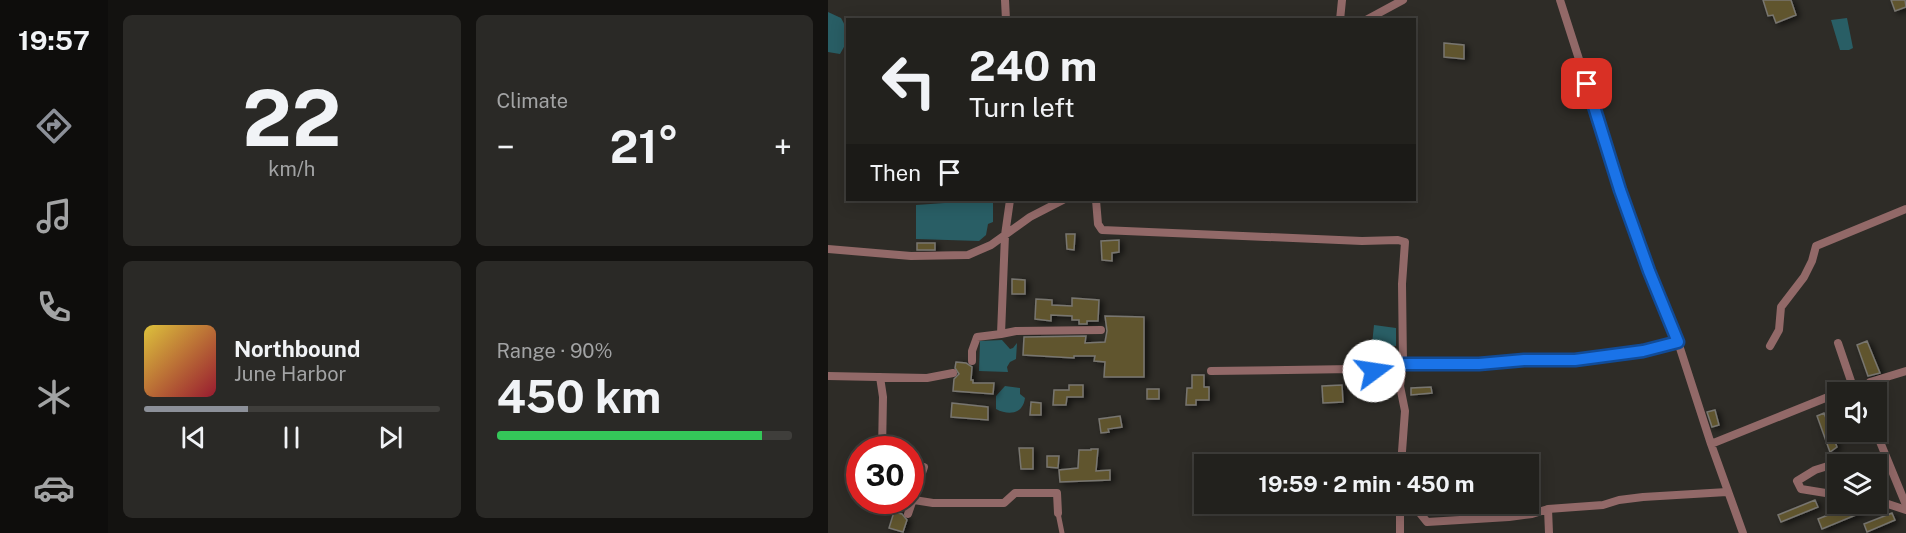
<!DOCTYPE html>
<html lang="en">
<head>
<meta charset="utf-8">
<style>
  body { margin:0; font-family:"Public Sans",sans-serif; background:#2a2926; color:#f1f3f6; height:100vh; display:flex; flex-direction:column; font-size:22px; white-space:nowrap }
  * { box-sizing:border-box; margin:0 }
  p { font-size:20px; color:#a2a3a4 }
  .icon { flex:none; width:33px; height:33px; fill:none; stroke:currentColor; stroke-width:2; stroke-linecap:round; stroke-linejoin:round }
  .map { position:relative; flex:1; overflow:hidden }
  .sheet { display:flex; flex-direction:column; gap:15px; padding:15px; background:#131210; width:720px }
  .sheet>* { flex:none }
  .guide { position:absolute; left:18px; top:18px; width:570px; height:183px; border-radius:0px; box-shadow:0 3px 15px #0003,0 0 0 2px #3f3e3b; background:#22211d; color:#f1f3f6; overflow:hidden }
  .controls { position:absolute; left:999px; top:382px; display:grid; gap:12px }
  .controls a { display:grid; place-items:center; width:60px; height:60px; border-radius:0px; background:#22211d; box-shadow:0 3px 15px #0003,0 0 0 2px #3f3e3b; font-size:30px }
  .speed { position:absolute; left:18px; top:436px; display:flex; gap:12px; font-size:30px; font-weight:700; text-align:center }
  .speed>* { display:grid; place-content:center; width:78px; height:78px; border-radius:50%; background:#22211d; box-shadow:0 3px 15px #0003,0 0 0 2px #3f3e3b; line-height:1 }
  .speed .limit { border:9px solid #d22; background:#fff; color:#111 }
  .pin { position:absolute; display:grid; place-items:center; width:51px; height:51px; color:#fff; margin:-26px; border-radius:12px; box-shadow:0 3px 9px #0006 }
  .me { position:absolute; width:66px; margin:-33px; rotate:76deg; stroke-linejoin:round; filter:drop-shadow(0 0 4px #0008) }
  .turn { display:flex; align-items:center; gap:21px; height:126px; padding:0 24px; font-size:27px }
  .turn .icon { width:78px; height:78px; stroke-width:2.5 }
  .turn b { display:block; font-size:42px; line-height:51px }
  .then { display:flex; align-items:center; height:57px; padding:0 24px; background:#0003; gap:12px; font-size:22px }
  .big { font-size:45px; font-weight:700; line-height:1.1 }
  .sheet .widget { flex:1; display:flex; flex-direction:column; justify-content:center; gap:9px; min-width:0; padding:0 21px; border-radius:9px; background:#2a2926 }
  .sheet .dial { align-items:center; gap:0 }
  .dial b { font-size:78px; line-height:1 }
  .song { display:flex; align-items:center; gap:18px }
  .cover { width:72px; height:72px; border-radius:9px; background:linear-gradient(135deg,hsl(50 70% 55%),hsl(350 70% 35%)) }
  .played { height:6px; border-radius:3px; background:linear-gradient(90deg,#8c9099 35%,#3f3e3b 35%) }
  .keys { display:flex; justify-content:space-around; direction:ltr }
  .heat { display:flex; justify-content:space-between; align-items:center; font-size:33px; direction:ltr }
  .charge { height:9px; border-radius:4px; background:linear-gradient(90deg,#34c759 90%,#3f3e3b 0) }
  .sheet .tiles { flex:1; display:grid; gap:15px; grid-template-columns:repeat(2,1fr) }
  .trip { position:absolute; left:366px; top:454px; width:345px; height:60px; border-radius:0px; background:#22211d; box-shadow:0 3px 15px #0003,0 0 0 2px #3f3e3b; font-weight:700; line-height:60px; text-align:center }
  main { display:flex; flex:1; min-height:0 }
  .menu { display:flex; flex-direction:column; width:108px; justify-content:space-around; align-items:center; background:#0e0d0c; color:#a2a3a4 }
  .menu .icon { width:42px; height:42px }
  .menu .current { color:#8c9099 }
  .menu b { font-size:27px; color:#f1f3f6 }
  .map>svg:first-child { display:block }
</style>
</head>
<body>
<main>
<nav class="menu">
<b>19:57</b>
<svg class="icon current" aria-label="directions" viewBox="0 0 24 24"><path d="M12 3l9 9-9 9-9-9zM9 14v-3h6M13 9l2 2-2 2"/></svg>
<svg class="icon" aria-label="music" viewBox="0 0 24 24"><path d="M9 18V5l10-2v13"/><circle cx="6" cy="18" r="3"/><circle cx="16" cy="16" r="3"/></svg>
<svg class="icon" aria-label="phone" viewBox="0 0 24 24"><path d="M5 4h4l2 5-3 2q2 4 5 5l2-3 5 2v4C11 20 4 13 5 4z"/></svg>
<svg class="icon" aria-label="climate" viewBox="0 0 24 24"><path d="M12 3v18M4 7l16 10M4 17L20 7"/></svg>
<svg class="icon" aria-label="car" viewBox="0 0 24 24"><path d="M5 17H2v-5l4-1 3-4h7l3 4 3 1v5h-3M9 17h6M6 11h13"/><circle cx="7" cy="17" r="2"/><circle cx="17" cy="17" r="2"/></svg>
</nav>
<section class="sheet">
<div class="tiles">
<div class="widget dial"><b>22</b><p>km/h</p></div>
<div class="widget"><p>Climate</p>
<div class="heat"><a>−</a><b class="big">21°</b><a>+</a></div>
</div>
<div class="widget">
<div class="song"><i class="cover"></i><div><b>Northbound</b><p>June Harbor</p></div></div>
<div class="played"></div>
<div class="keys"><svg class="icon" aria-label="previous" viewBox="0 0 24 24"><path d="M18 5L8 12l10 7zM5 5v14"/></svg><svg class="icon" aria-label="pause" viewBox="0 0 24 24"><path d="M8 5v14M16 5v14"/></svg><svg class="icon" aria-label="next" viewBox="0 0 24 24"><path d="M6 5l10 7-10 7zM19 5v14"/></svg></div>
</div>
<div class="widget"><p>Range · 90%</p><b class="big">450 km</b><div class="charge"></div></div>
</div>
</section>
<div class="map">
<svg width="1078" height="533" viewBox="0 0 1078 533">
  <defs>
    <filter id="shadow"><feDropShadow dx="3.5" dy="2" stdDeviation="3" flood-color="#0009"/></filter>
  </defs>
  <rect width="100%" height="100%" fill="#2e2c27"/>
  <path fill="#295e65" d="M0,12L13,18C21,32 21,40 12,54L0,52Z
    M1019,18L1025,48L1021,50H1012L1003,20Z
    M159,200L165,201V222L160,224L158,235L151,241L88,239V205Z
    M546,325L568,328V346L544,344Z
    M174,340L182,349L185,348L189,343L188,359L182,362L179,367L180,372L151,371L152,341Z
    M177,386L192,388V394L197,398C195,414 181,416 168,409V396Z"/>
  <path fill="#61552f" stroke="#787670" stroke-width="1.5" filter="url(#shadow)" d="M935,0H963L968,15L948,23L945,15L940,16Z
    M1063,0H1077L1078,7L1067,11Z
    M616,43L636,45V59L616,57Z
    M238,234H247L246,250L239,249Z
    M291,240V252L284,253V261L274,260L273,241Z
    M89,243H107V250H89Z
    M184,279L197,280V294H184Z
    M244,298L271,300L270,321H259V324H251V320H244V316L223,315V321L207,319L208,299L224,300V305L244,306Z
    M277,316L316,317V377H276L277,362L266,361L267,356H246V358L195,355L196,337L258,336L257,343L277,342L279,331Z
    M1039,341L1052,373L1040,376L1029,345Z
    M128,362L138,363L144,367L143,380H145V383H166L165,394L125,391L126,379L131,374L127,368Z
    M364,375H376V387H381V400H368V405H358L359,388H364Z
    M241,385H255V397H239L238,405H225L226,390H241Z
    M514,385L515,402L495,403L494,386Z
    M603,387L604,393L583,395V388Z
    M319,389H331V399H319Z
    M203,402L213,403V415H202Z
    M124,403L160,407V420L123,417Z
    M887,410L891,425L884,427L879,412Z
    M996,413L1009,447L1002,452L989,416Z
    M292,416L294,427L280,429L281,432L273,433L271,419Z
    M191,448H205V469H193Z
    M263,449H270L268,471L282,470V480L232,482L231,470L250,468L251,450H263Z
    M219,456H231L230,468L219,467Z
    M987,500L990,507L953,522L950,515Z
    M1028,504H1032L1035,512L994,529L990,519Z
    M66,512L74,514L79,520L75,532L61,528Z
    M1064,513L1067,520L1039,532L1036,524Z"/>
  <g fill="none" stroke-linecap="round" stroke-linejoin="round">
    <path stroke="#926968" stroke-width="5" d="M230,513L234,533"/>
    <path stroke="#926968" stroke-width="8" d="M177,0L178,20
      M732,0L793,190L821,271L850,342L883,444L915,533
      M512,20L514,0
      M538,20L575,0
      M268,200L270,224L274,230L534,241L570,240L577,242L574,284L575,364L572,386L577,411L573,465
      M0,249L83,256L140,255L163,245L202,217L235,200
      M173,334L188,331L273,330
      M1010,343L1025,387L1010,393
      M942,346L951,330L953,307L976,277L984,261L988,246L1078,209
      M144,361V351L149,337L173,334L177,235L182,200
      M383,371L525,369L546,371L562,364H651L696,360H747L815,351L850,342
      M0,376L99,378L125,373
      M52,377L55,397L54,450
      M1035,393V391L1042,382L1078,371
      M1048,432L1078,505
      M883,444L1010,393
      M1003,465L987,470L969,481L973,489L1010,495
      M86,500L105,503H176L187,493H229L230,513
      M1048,500L1078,510
      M572,504V533
      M720,509L721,533
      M572,512H591L599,522L681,517L704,514L720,509L775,505L791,500L815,497L899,492
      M80,514L96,467L82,466"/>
  </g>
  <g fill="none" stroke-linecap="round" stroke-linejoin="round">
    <defs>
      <path id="route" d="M546,371L562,364H651L696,360H747L815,351L850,342L821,271L792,190L759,84"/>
    </defs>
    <use href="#route" stroke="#114b97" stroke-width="15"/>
    <use href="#route" stroke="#1a73e8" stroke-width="10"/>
  </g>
</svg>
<div class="controls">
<a><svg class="icon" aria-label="sound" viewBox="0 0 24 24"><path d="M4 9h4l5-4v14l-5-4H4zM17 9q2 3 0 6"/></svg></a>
<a><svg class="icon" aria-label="layers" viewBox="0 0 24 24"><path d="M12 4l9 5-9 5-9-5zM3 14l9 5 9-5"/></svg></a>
</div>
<div class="speed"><div class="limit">30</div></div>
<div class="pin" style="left:759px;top:84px;background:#d93025"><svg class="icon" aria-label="arrive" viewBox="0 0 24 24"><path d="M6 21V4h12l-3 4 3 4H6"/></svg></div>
<svg class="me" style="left:546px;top:371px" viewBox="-20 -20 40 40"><circle r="19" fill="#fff"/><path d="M0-13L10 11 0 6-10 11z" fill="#1a73e8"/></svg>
<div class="trip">19:59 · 2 min · 450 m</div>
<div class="guide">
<div class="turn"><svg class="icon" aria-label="left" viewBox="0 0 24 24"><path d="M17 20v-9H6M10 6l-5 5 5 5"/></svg><div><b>240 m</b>Turn left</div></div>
<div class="then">Then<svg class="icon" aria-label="arrive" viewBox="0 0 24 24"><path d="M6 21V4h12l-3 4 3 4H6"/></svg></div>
</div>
</div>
</main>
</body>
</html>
